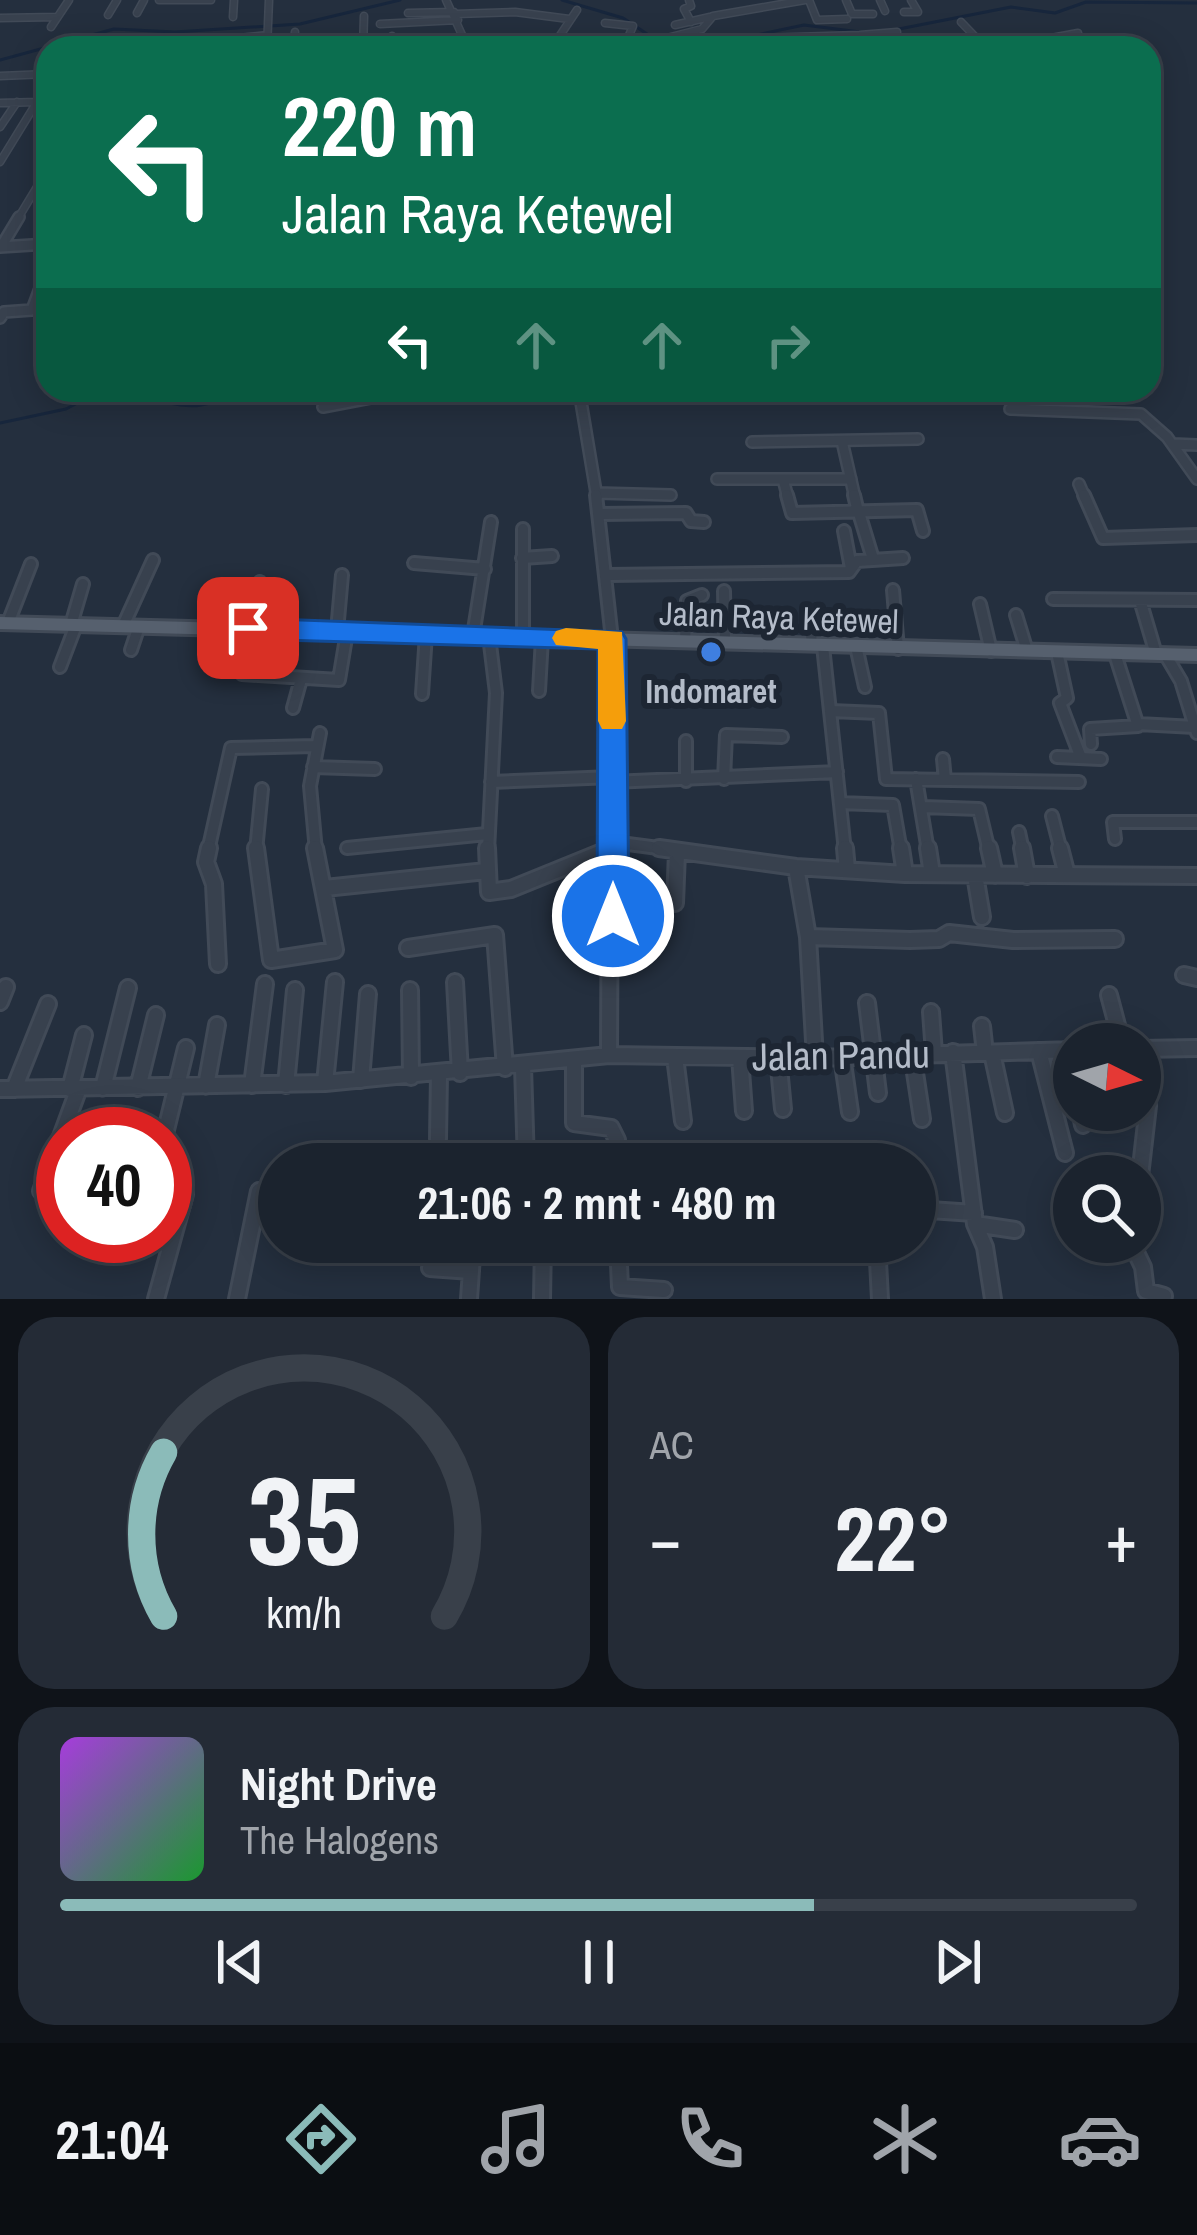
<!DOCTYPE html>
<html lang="id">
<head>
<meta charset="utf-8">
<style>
  body { margin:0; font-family:"Archivo Narrow",sans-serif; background:#242b36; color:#f1f3f6; height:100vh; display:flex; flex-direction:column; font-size:45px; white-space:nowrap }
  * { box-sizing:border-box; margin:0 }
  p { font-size:39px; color:#a0a4aa }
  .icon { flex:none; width:66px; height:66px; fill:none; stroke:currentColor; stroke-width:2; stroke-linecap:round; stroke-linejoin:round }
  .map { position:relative; height:1299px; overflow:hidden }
  .sheet { display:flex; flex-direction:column; gap:18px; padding:18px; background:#0f1319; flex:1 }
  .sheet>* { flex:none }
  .banner { position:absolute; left:36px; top:36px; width:1125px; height:366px; border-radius:36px; box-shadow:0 6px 30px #0003,0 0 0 3px #39404a; background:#0b6e4f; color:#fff; overflow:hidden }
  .needle { width:78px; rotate:95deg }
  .controls { position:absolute; left:1053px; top:1023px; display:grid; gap:24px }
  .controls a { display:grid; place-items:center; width:108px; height:108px; border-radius:50%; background:#1b232e; box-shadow:0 6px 30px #0003,0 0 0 3px #39404a; font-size:60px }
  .speed { position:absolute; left:36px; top:1107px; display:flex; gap:24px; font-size:60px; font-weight:700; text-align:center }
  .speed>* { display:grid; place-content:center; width:156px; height:156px; border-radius:50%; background:#1b232e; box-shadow:0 6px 30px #0003,0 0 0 3px #39404a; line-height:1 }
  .speed .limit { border:18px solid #d22; background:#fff; color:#111 }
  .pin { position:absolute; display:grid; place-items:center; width:102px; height:102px; color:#fff; margin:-51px; border-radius:24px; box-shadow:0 6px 18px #0006 }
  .me { position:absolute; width:132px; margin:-66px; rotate:0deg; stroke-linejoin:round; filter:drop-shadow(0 0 9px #0008) }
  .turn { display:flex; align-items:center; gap:42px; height:252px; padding:0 48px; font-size:54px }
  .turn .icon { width:156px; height:156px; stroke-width:2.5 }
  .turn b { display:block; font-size:84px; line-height:102px }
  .lanes { display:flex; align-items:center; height:114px; padding:0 48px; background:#0003; justify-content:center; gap:60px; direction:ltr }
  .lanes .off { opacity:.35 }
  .big { font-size:90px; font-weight:800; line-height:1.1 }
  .sheet .tile { flex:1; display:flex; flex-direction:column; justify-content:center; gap:18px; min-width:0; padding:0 42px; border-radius:36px; background:#242b36 }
  .sheet .dial { align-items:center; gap:0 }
  .dial svg { height:312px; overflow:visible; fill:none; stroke:#39404a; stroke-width:7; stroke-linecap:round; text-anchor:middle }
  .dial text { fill:#f1f3f6; stroke:none }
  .song { display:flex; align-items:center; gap:36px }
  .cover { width:144px; height:144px; border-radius:18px; background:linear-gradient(135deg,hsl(280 70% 55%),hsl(130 70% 35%)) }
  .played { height:12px; border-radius:6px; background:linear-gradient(90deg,#8bbbb9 70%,#39404a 70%) }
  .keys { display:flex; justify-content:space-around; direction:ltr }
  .heat { display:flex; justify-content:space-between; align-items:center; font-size:66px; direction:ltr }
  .sheet .tiles { flex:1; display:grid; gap:18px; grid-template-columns:1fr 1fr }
  .tile:last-child { grid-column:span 2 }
  .trip { position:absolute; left:258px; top:1143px; width:678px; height:120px; border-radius:60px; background:#1b232e; box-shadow:0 6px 30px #0003,0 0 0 3px #39404a; font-weight:800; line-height:120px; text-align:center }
  .tabs { display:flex; height:192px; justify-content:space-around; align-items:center; background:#0b0e12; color:#a0a4aa }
  .tabs .icon { width:84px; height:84px }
  .tabs .on { color:#8bbbb9 }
  .tabs b { font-size:54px; color:#f1f3f6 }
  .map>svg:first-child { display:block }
</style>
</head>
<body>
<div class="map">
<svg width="1197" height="1299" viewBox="0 0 1197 1299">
  <rect width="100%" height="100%" fill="#242f3e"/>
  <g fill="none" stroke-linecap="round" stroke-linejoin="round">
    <path stroke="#17263c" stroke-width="3" d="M562,0L623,18L653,38
      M899,29L1011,7L1055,13L1086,2L1197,3
      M668,41L747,37L804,25L860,32
      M0,60L114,29L175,32L300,24L400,0
      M167,390L161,395L166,402C211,413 210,397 249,394C278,392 305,397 334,390
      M0,423L66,409L102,390"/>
    <defs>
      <path id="minor-far3" d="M159,0H211
        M446,0L468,48
        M689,0L691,6L684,9L691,22
        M809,0L817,20L847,19
        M846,0L852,14H873
        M880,0L885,11
        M904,12H918L911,0
        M137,13L144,0
        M408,13L454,12
        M455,14L515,12L569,19
        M108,15L117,0
        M233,17L234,0
        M0,18L56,17
        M961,22L986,48
        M605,23L633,26L627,40
        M380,24L458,20
        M675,25L710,17
        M51,27L69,0
        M860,35L897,32
        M392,36L393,48
        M229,39L268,35
        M327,39L363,38
        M416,39V48
        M553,46L577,10
        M114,48L118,42
        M136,48L139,43
        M183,48L203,46
        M267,48L269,0
        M293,48L295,32
        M363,48L364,16
        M522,48L655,41L702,29L713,16L805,0
        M730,48L762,38L860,35L867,44
        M998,48L1078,33
        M0,76L48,74
        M0,103L37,102
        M0,127L17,102
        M0,162L48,84
        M17,220L40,182"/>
      <path id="minor-far2" d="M0,247L48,244
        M1,247L19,217
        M0,318L4,312L32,310L48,267
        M579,390L597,498
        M323,407L412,390
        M1010,409L1141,414L1167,437L1197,479
        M842,441L855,498
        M752,442L918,439
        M1173,444L1197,445
        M717,479H851
        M783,479L788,498
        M1079,484L1085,498
        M597,493L671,495"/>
      <path id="minor-far1" d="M596,495L612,639L610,851
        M787,495L792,513L917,510L923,531
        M854,495L858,512
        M1084,495L1103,538L1197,535
        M859,513L873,559
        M600,514L686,513L691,521L704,522
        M523,529V637
        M844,531L851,568
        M522,558L552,556
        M414,563L485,569
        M608,575L849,572L857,561L903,558
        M893,590L898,649
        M724,591L725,641
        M1053,599L1197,600
        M1140,600L1156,654
        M980,604L991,651
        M809,611L812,645
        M1016,615L1027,651
        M8,623L31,564
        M71,625L83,584
        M123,626L153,560
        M250,629L260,582
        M337,631L342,575
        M473,636L491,522
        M685,640L687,601L702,595
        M823,646L845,851
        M856,646L865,687
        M131,650L139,626
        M1057,652L1067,698L1060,703L1081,758
        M1165,654L1181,681L1197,733
        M60,667L76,625
        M242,674L339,680L347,632
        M539,691L542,638
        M422,694L426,634
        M293,708L301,679
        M831,711L879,713L886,779L1079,782
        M1138,724L1195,727
        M686,741V781
        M1091,744L1090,729L1138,726L1115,654
        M1057,757L1101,759
        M943,759L945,780
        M313,767L375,769
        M724,779L726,735L782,737
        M916,779L928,851
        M491,782L612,777
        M612,782L837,772
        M840,803L893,805L901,851
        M923,807L979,809L989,851
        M1052,816L1061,851
        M1019,832L1023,851
        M1115,839L1113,822H1197
        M613,842L681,851
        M347,848L487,834
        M208,851L231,748L315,746
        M256,851L262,789
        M316,851L310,786L320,733
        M488,851L496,693L489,636
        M605,851L613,848"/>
      <path id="minor" d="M209,848L206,862L214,884L218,964
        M256,848L271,960L335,950L315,848
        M487,848L489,892L511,889L612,848
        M659,848L796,867L905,874L1197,876
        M845,848L847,870
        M901,848L905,874
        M928,848L932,874
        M989,848L995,875
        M1022,848L1027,876
        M1060,848L1067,875
        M796,867L808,937L815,1058
        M975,875L982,917
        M325,888L486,871
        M675,903L677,852
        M808,937L910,940L939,939L949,933L1013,940L1115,939
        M408,948L495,935L505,1068
        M1184,975L1197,978
        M455,982L460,1073
        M410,990L411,1077
        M1109,995L1122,1044
        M0,1002L6,987
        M867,1003L878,1093
        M931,1012L934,1053
        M982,1026L984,1044
        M1140,1049L1197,1048
        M1065,1050L1074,1086
        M1039,1051L1065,1153
        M1140,1051L1148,1106L1140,1176
        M953,1052L975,1224L985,1247L993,1299
        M912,1053L922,1119
        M992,1053L1005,1113
        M609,1055L610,848
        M842,1056L850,1112
        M675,1057L683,1121
        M740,1057L744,1111
        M778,1057L783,1109
        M574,1061V1123L611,1128L617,1140V1164
        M523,1066L526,1164
        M361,1080L368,994
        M325,1083L335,982
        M252,1085L265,984
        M286,1085L295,990
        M206,1086L217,1025
        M103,1088L128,988
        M138,1088L156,1015
        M0,1089L325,1083L609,1055L815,1058L1074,1050
        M14,1089L48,1004
        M70,1089L84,1035
        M1080,1110L1083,1125
        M165,1134L186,1048
        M438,1139L439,1075
        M41,1191L79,1088
        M915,1209L974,1213
        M975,1224L1015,1230
        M618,1242L620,1287L664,1290
        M877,1242L880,1299
        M1131,1242L1143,1267L1146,1291L1164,1296
        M430,1268L471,1271
        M156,1299L185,1194
        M237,1299L259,1191
        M469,1299L473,1242
        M542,1299L543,1242"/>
      <path id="major" d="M0,623L1197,655"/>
    </defs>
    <use href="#minor-far3" stroke="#414a57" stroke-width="9"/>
    <use href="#minor-far2" stroke="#414a57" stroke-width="14"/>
    <use href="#minor-far1" stroke="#414a57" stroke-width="16"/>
    <use href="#minor" stroke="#414a57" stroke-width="20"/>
    <use href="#major" stroke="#414a57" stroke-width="18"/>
    <use href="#minor-far3" stroke="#38414e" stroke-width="6"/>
    <use href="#minor-far2" stroke="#38414e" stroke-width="9"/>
    <use href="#minor-far1" stroke="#38414e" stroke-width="10"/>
    <use href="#minor" stroke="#38414e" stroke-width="14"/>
    <use href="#major" stroke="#56606e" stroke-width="12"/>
  </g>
  <path fill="#1a73e8" stroke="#114b97" stroke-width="3" d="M248,618L622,632L626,639L629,916L625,927L613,931L602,927L597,916L598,649L248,639L234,628Z"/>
  <path fill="#f59e0b" d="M566,628L622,632L626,721L622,729H602L598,721V649L556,645L552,638L556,631Z"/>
  <circle fill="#3f7fe0" stroke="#1d2633" stroke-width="4.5" cx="711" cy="652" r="12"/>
  <g text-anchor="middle" stroke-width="12" stroke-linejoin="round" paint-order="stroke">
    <g font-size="33" fill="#b4bcc9" stroke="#1d2633">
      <text transform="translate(779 617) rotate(2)" y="12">Jalan Raya Ketewel</text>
    </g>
    <g font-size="33" font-weight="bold" fill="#b4bcc9" stroke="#1d2633">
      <text x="711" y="703">Indomaret</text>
    </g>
    <g font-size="39" fill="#b4bcc9" stroke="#1d2633">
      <text transform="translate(841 1055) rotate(-1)" y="14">Jalan Pandu</text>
    </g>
  </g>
</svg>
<div class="controls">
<a><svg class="needle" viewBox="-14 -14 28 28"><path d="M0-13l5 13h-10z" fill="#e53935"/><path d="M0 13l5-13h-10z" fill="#a0a4aa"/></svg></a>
<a><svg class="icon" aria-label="search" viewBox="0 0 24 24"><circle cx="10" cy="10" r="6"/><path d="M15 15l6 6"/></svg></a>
</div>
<div class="speed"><div class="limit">40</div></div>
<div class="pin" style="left:248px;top:628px;background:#d93025"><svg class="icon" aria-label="arrive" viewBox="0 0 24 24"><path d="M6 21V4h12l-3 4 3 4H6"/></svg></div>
<svg class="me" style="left:613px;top:916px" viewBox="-20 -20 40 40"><circle r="17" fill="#1a73e8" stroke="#fff" stroke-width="3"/><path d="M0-11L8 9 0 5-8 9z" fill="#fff"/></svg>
<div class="trip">21:06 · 2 mnt · 480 m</div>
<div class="banner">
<div class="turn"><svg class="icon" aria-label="left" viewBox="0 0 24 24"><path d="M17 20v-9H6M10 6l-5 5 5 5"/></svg><div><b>220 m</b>Jalan Raya Ketewel</div></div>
<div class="lanes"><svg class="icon" aria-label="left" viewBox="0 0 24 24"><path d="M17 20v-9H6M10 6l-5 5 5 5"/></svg><svg class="icon off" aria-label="ahead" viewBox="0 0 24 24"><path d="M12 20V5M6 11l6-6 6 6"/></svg><svg class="icon off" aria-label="ahead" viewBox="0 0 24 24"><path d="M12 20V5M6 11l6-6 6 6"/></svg><svg class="icon off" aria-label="right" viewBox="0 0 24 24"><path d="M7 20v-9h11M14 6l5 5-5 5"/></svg></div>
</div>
</div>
<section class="sheet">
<div class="tiles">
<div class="tile dial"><svg viewBox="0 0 100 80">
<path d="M14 69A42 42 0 1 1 86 69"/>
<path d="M14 69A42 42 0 0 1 14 27" stroke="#8bbbb9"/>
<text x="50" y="56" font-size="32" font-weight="700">35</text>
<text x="50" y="72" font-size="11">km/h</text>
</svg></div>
<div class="tile"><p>AC</p>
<div class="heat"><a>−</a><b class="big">22°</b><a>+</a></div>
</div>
<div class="tile">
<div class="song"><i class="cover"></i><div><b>Night Drive</b><p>The Halogens</p></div></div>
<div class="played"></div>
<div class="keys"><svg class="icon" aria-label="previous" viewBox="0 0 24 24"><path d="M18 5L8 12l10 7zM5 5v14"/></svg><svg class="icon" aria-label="pause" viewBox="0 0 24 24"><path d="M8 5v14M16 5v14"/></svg><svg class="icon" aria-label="next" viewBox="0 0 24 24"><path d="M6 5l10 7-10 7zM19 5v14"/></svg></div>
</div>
</div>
</section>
<nav class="tabs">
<b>21:04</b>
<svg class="icon on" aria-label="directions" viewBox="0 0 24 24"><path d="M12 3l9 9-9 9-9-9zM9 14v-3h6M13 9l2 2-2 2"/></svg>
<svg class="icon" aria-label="music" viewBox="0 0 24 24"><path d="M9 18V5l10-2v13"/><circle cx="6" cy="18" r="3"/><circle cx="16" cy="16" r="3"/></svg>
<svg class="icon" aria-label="phone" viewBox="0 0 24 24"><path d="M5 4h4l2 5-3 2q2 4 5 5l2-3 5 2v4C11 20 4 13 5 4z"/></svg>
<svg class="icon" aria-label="climate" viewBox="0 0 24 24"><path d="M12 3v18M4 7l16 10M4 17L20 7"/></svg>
<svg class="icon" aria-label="car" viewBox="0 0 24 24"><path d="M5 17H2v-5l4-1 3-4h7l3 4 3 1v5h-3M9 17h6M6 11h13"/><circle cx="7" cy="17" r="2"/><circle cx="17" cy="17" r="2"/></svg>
</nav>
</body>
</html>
